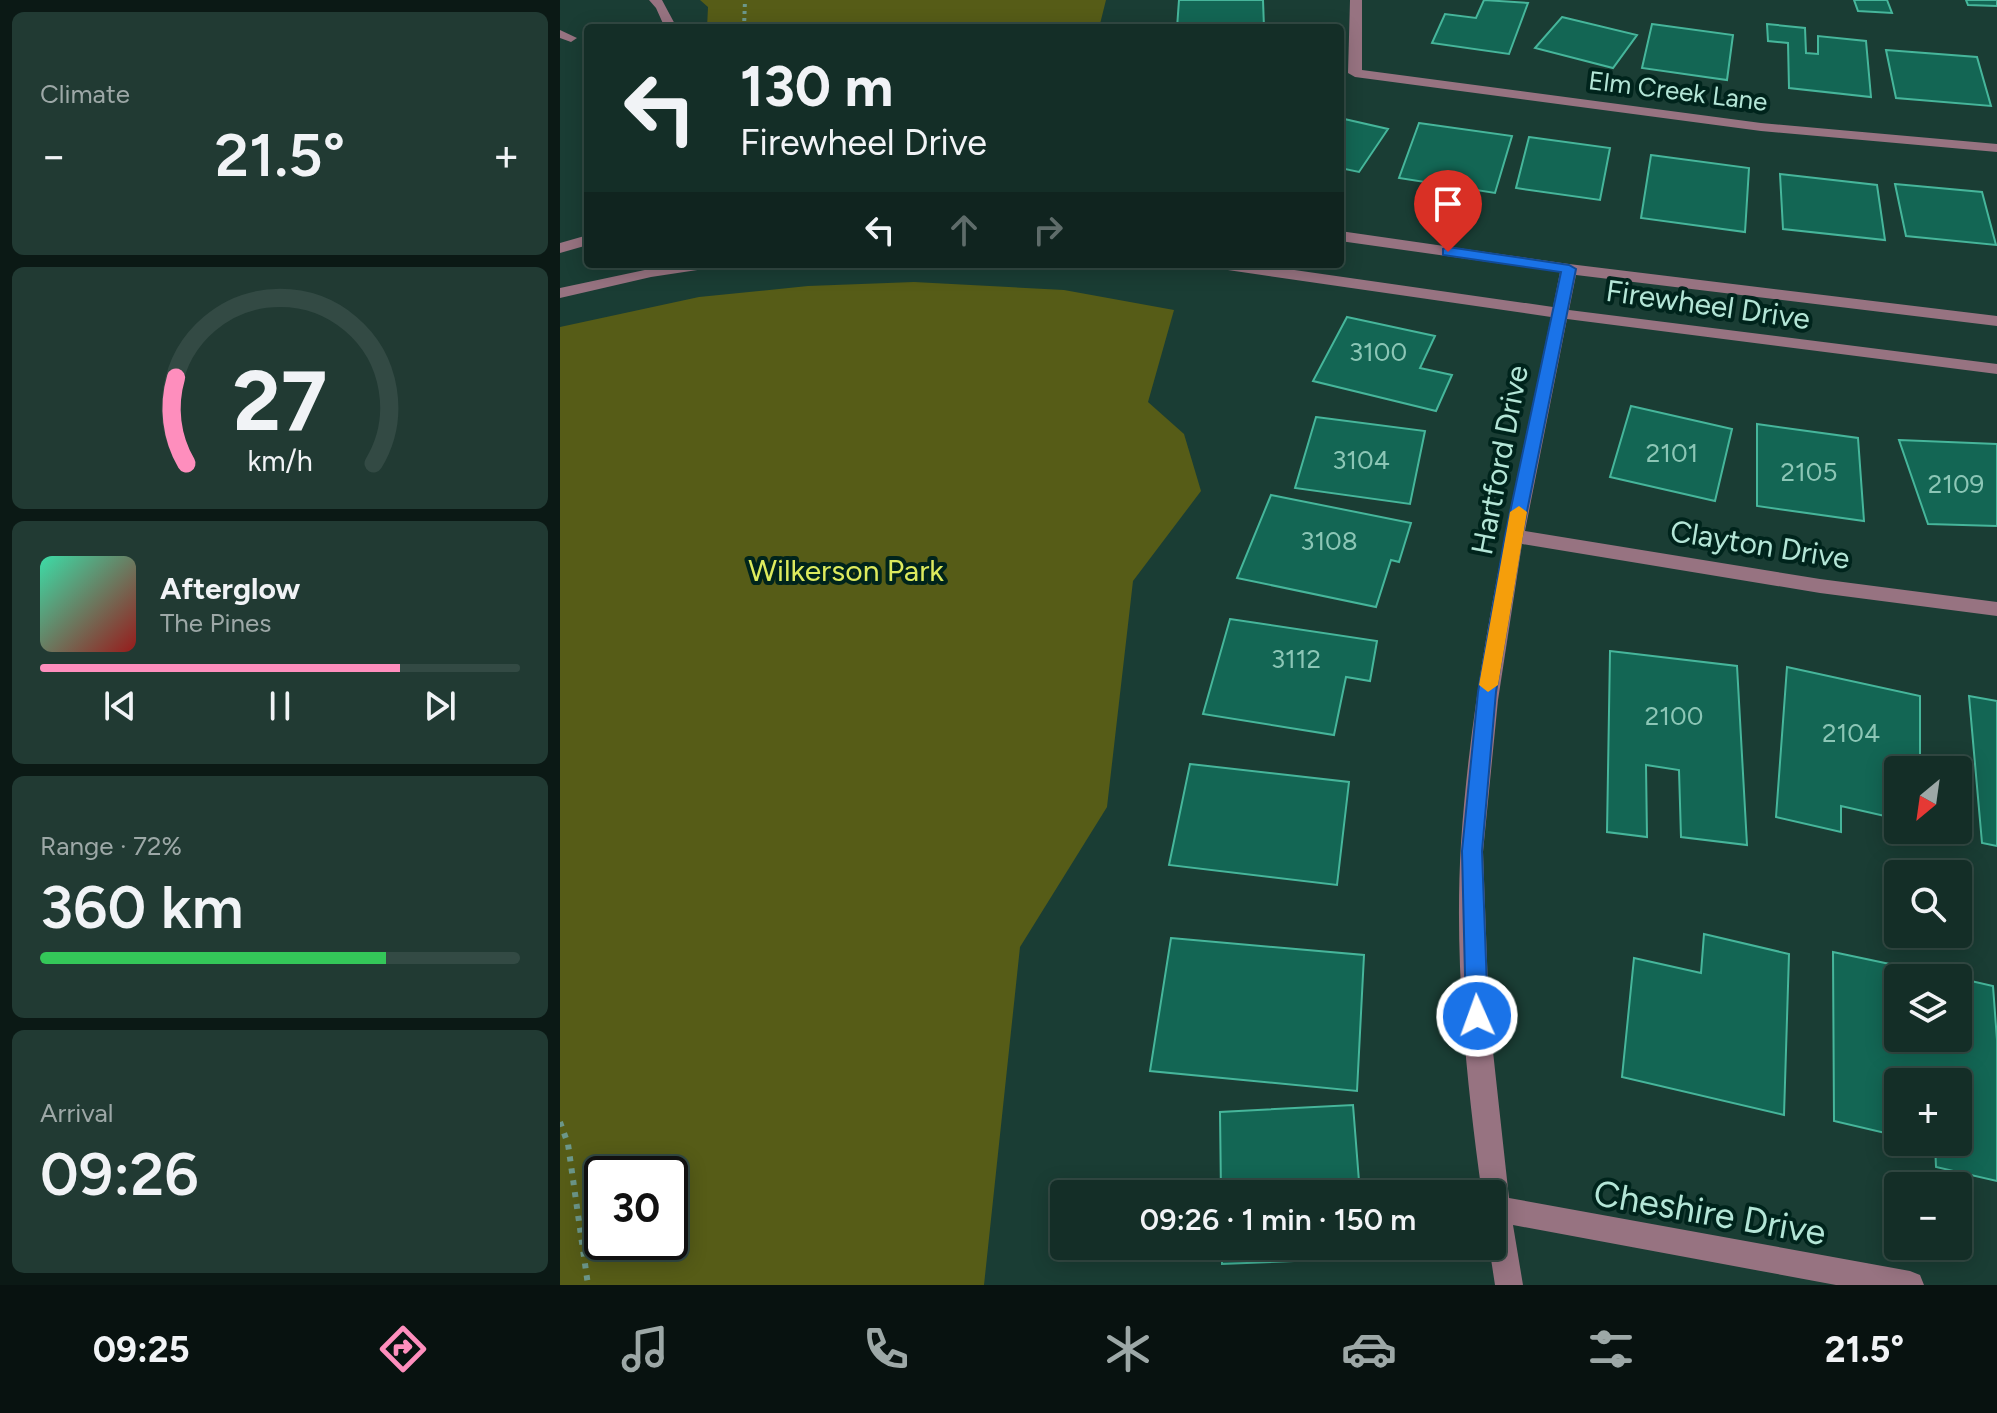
<!DOCTYPE html>
<html lang="en">
<head>
<meta charset="utf-8">
<style>
  body { margin:0; font-family:Figtree,sans-serif; background:#213a33; color:#f1f3f6; height:100vh; display:flex; flex-direction:column; font-size:30px; white-space:nowrap }
  * { box-sizing:border-box; margin:0 }
  p { font-size:26px; color:#9da8a7 }
  .icon { flex:none; width:44px; height:44px; fill:none; stroke:currentColor; stroke-width:2; stroke-linecap:round; stroke-linejoin:round }
  .map { position:relative; flex:1; overflow:hidden }
  .panel { display:flex; flex-direction:column; gap:12px; padding:12px; background:#0b1915; width:560px }
  .panel>* { flex:none }
  .top-card { position:absolute; left:24px; top:24px; width:760px; height:244px; border-radius:8px; box-shadow:0 4px 20px #0003,0 0 0 2px #334a44; background:#142e27; color:#f1f3f6; overflow:hidden }
  .needle { width:52px; rotate:209deg }
  .fabs { position:absolute; left:1324px; top:756px; display:grid; gap:16px }
  .fabs a { display:grid; place-items:center; width:88px; height:88px; border-radius:8px; background:#142e27; box-shadow:0 4px 20px #0003,0 0 0 2px #334a44; font-size:40px }
  .speed { position:absolute; left:24px; top:1156px; display:flex; gap:16px; font-size:40px; font-weight:700; text-align:center }
  .speed>* { display:grid; place-content:center; width:104px; height:104px; border-radius:50%; background:#142e27; box-shadow:0 4px 20px #0003,0 0 0 2px #334a44; line-height:1 }
  .speed .limit { border:4px solid #111; border-radius:12px; background:#fff; color:#111 }
  .pin { position:absolute; display:grid; place-items:center; width:68px; height:68px; color:#fff; margin:-82px -34px; border-radius:50% 50% 50% 0; rotate:-45deg; box-shadow:0 0 8px #0007 }
  .pin .icon { rotate:45deg }
  .me { position:absolute; width:88px; margin:-44px; rotate:358deg; stroke-linejoin:round; filter:drop-shadow(0 0 6px #0008) }
  .turn { display:flex; align-items:center; gap:28px; height:168px; padding:0 24px; font-size:36px }
  .turn .icon { width:104px; height:104px; stroke-width:2.5 }
  .turn b { display:block; font-size:56px; line-height:68px }
  .lanes { display:flex; align-items:center; height:76px; padding:0 24px; background:#0003; justify-content:center; gap:40px; direction:ltr }
  .lanes .off { opacity:.35 }
  .big { font-size:60px; font-weight:600; line-height:1.1 }
  .panel .tile { flex:1; display:flex; flex-direction:column; justify-content:center; gap:12px; min-width:0; padding:0 28px; border-radius:12px; background:#213a33 }
  .panel .dial { align-items:center; gap:0 }
  .dial svg { height:208px; overflow:visible; fill:none; stroke:#334a44; stroke-width:7; stroke-linecap:round; text-anchor:middle }
  .dial text { fill:#f1f3f6; stroke:none }
  .song { display:flex; align-items:center; gap:24px }
  .cover { width:96px; height:96px; border-radius:12px; background:linear-gradient(135deg,hsl(160 70% 55%),hsl(0 70% 35%)) }
  .played { height:8px; border-radius:4px; background:linear-gradient(90deg,#fe8ebd 75%,#334a44 75%) }
  .keys { display:flex; justify-content:space-around; direction:ltr }
  .heat { display:flex; justify-content:space-between; align-items:center; font-size:44px; direction:ltr }
  .charge { height:12px; border-radius:6px; background:linear-gradient(90deg,#34c759 72%,#334a44 0) }
  .trip { position:absolute; left:490px; top:1180px; width:456px; height:80px; border-radius:8px; background:#142e27; box-shadow:0 4px 20px #0003,0 0 0 2px #334a44; font-weight:600; line-height:80px; text-align:center }
  .tab-bar { display:flex; height:128px; justify-content:space-around; align-items:center; background:#081210; color:#9da8a7 }
  .tab-bar .icon { width:56px; height:56px }
  .tab-bar .selected { color:#fe8ebd }
  .tab-bar b { font-size:36px; color:#f1f3f6 }
  main { display:flex; flex:1; min-height:0 }
  .map>svg:first-child { display:block }
</style>
</head>
<body>
<main>
<section class="panel">
<div class="tile"><p>Climate</p>
<div class="heat"><a>−</a><b class="big">21.5°</b><a>+</a></div>
</div>
<div class="tile dial"><svg viewBox="0 0 100 80">
<path d="M14 69A42 42 0 1 1 86 69"/>
<path d="M14 69A42 42 0 0 1 10 36" stroke="#fe8ebd"/>
<text x="50" y="56" font-size="32" font-weight="700">27</text>
<text x="50" y="72" font-size="11">km/h</text>
</svg></div>
<div class="tile">
<div class="song"><i class="cover"></i><div><b>Afterglow</b><p>The Pines</p></div></div>
<div class="played"></div>
<div class="keys"><svg class="icon" aria-label="previous" viewBox="0 0 24 24"><path d="M18 5L8 12l10 7zM5 5v14"/></svg><svg class="icon" aria-label="pause" viewBox="0 0 24 24"><path d="M8 5v14M16 5v14"/></svg><svg class="icon" aria-label="next" viewBox="0 0 24 24"><path d="M6 5l10 7-10 7zM19 5v14"/></svg></div>
</div>
<div class="tile"><p>Range · 72%</p><b class="big">360 km</b><div class="charge"></div></div>
<div class="tile"><p>Arrival</p><b class="big">09:26</b></div>
</section>
<div class="map">
<svg width="1437" height="1285" viewBox="0 0 1437 1285">
  <rect width="100%" height="100%" fill="#1a3d34"/>
  <path fill="#565c17" fill-rule="evenodd" d="M140,0H546L539,28H147L148,7Z
    M354,282L504,290L614,310L588,402L624,434L641,491L573,581L547,807L460,947L424,1285H0V327L139,297L248,286ZM42,1174H110V1242H42Z"/>
  <path fill="#136654" stroke="#46b69b" stroke-width="2" d="M619,0H703L704,28H617Z
    M924,0L968,3L949,54L872,43L885,14L916,18Z
    M1294,0H1327L1332,13L1298,11Z
    M1406,0H1437V6L1408,5Z
    M1002,17L1077,35L1053,68L975,48Z
    M1092,24L1173,35L1167,80L1082,68Z
    M1207,24L1245,28L1246,53L1258,54V36L1306,41L1311,97L1229,88L1228,43L1208,41Z
    M1326,50L1417,57L1431,106L1336,98Z
    M780,118L828,129L799,172L780,168Z
    M859,123L952,136L935,193L839,178Z
    M969,137L1050,148L1040,200L956,188Z
    M1091,155L1189,168L1185,232L1081,218Z
    M1220,174L1317,185L1325,240L1223,229Z
    M1335,184L1422,192L1436,245L1346,236Z
    M787,317L875,336L860,368L892,375L876,411L753,381Z
    M1071,406L1172,429L1155,501L1050,477Z
    M756,417L865,431L850,504L735,488Z
    M1197,424L1298,438L1304,521L1197,506Z
    M1339,440L1437,444V526L1368,524Z
    M711,495L851,523L839,562L831,560L816,607L677,578Z
    M670,619L817,641L810,681L786,677L774,735L643,714Z
    M1050,651L1177,666L1187,845L1121,837L1119,770L1086,765L1087,837L1047,832Z
    M1227,667L1360,696V770H1338V819L1281,806V832L1216,817Z
    M1409,696L1437,701V846L1422,843Z
    M630,764L789,782L777,885L609,865Z
    M1144,934L1229,954L1224,1115L1062,1077L1074,958L1141,973Z
    M611,938L804,955L797,1091L590,1071Z
    M1273,952L1396,978H1338V1038H1398V978L1433,986L1437,1040V1181L1376,1167L1375,1144L1368,1142H1398V1082H1338V1136L1274,1121Z
    M793,1105L800,1194H661L660,1112Z
    M662,1246H805L806,1258L662,1264Z"/>
  <g fill="none" stroke-linecap="round" stroke-linejoin="round">
    <path stroke="#6c978a" stroke-width="4" stroke-dasharray="3 4" stroke-linecap="butt" d="M184,28L185,0"/>
    <path stroke="#6c978a" stroke-width="6" stroke-dasharray="5 7" stroke-linecap="butt" d="M0,1122L8,1144L28,1285"/>
    <path fill="#977381" fill-rule="evenodd" d="M89,0H102L117,28H105L96,8Z
      M790,0H802V70L1201,123L1437,144V152L1201,131L795,77L788,73Z
      M0,30L17,38L11,42L0,38Z
      M780,231L1009,264L1437,316V326L1016,275L1009,310L1437,364V374L1007,319L965,531L1260,579L1437,602V616L1260,593L962,544L938,700L923,852L929,1015L949,1198L1350,1271L1360,1275L1364,1285H1276L953,1225L963,1285H935L929,1246H932V1194H922C906,1079 894,959 901,843C913,664 955,491 991,317L661,269L653,264H693L993,307L1000,272L780,241Z
      M28,235V245L0,253V243Z
      M113,264H152L144,269L91,277L0,298V288Z"/>
  </g>
  <path fill="#1a73e8" stroke="#114b97" stroke-width="2" d="M888,247L1009,265L1016,269L962,536L936,692L922,851L928,1016L925,1023L917,1026L909,1023L906,1016L902,851L918,692L945,536L1001,272L883,255V249Z"/>
  <path fill="#f59e0b" d="M959,506L967,512L938,685L928,692L919,685L950,512Z"/>
  <g text-anchor="middle" stroke-width="8" stroke-linejoin="round" paint-order="stroke">
    <g font-size="26" fill="#b4e6d7" stroke="#00241c">
      <text transform="translate(1118 91) rotate(7)" y="9">Elm Creek Lane</text>
    </g>
    <g font-size="26" fill="#8cc6b6">
      <text x="818" y="361">3100</text>
      <text x="1112" y="462">2101</text>
      <text x="801" y="469">3104</text>
      <text x="1249" y="481">2105</text>
      <text x="1396" y="493">2109</text>
      <text x="769" y="550">3108</text>
      <text x="736" y="668">3112</text>
      <text x="1114" y="725">2100</text>
      <text x="1291" y="742">2104</text>
    </g>
    <g font-size="30" fill="#b4e6d7" stroke="#00241c">
      <text transform="translate(1148 305) rotate(8)" y="10">Firewheel Drive</text>
      <text transform="translate(940 460) rotate(-79)" y="10">Hartford Drive</text>
      <text transform="translate(1200 545) rotate(9)" y="10">Clayton Drive</text>
    </g>
    <g font-size="30" fill="#ddeb5d" stroke="#00241c">
      <text x="286" y="581">Wilkerson Park</text>
    </g>
    <g font-size="36" fill="#b4e6d7" stroke="#00241c">
      <text transform="translate(1150 1212) rotate(10)" y="13">Cheshire Drive</text>
    </g>
  </g>
</svg>
<div class="fabs">
<a><svg class="needle" viewBox="-14 -14 28 28"><path d="M0-13l5 13h-10z" fill="#e53935"/><path d="M0 13l5-13h-10z" fill="#9da8a7"/></svg></a>
<a><svg class="icon" aria-label="search" viewBox="0 0 24 24"><circle cx="10" cy="10" r="6"/><path d="M15 15l6 6"/></svg></a>
<a><svg class="icon" aria-label="layers" viewBox="0 0 24 24"><path d="M12 4l9 5-9 5-9-5zM3 14l9 5 9-5"/></svg></a>
<a>+</a>
<a>−</a>
</div>
<div class="speed"><div class="limit">30</div></div>
<div class="pin" style="left:888px;top:252px;background:#d93025"><svg class="icon" aria-label="arrive" viewBox="0 0 24 24"><path d="M6 21V4h12l-3 4 3 4H6"/></svg></div>
<svg class="me" style="left:917px;top:1016px" viewBox="-20 -20 40 40"><circle r="17" fill="#1a73e8" stroke="#fff" stroke-width="3"/><path d="M0-11L8 9 0 5-8 9z" fill="#fff"/></svg>
<div class="trip">09:26 · 1 min · 150 m</div>
<div class="top-card">
<div class="turn"><svg class="icon" aria-label="left" viewBox="0 0 24 24"><path d="M17 20v-9H6M10 6l-5 5 5 5"/></svg><div><b>130 m</b>Firewheel Drive</div></div>
<div class="lanes"><svg class="icon" aria-label="left" viewBox="0 0 24 24"><path d="M17 20v-9H6M10 6l-5 5 5 5"/></svg><svg class="icon off" aria-label="ahead" viewBox="0 0 24 24"><path d="M12 20V5M6 11l6-6 6 6"/></svg><svg class="icon off" aria-label="right" viewBox="0 0 24 24"><path d="M7 20v-9h11M14 6l5 5-5 5"/></svg></div>
</div>
</div>
</main>
<nav class="tab-bar">
<b>09:25</b>
<svg class="icon selected" aria-label="directions" viewBox="0 0 24 24"><path d="M12 3l9 9-9 9-9-9zM9 14v-3h6M13 9l2 2-2 2"/></svg>
<svg class="icon" aria-label="music" viewBox="0 0 24 24"><path d="M9 18V5l10-2v13"/><circle cx="6" cy="18" r="3"/><circle cx="16" cy="16" r="3"/></svg>
<svg class="icon" aria-label="phone" viewBox="0 0 24 24"><path d="M5 4h4l2 5-3 2q2 4 5 5l2-3 5 2v4C11 20 4 13 5 4z"/></svg>
<svg class="icon" aria-label="climate" viewBox="0 0 24 24"><path d="M12 3v18M4 7l16 10M4 17L20 7"/></svg>
<svg class="icon" aria-label="car" viewBox="0 0 24 24"><path d="M5 17H2v-5l4-1 3-4h7l3 4 3 1v5h-3M9 17h6M6 11h13"/><circle cx="7" cy="17" r="2"/><circle cx="17" cy="17" r="2"/></svg>
<svg class="icon" aria-label="filters" viewBox="0 0 24 24"><path d="M4 7h16M4 17h16"/><circle cx="9" cy="7" r="2"/><circle cx="15" cy="17" r="2"/></svg>
<b>21.5°</b>
</nav>
</body>
</html>
